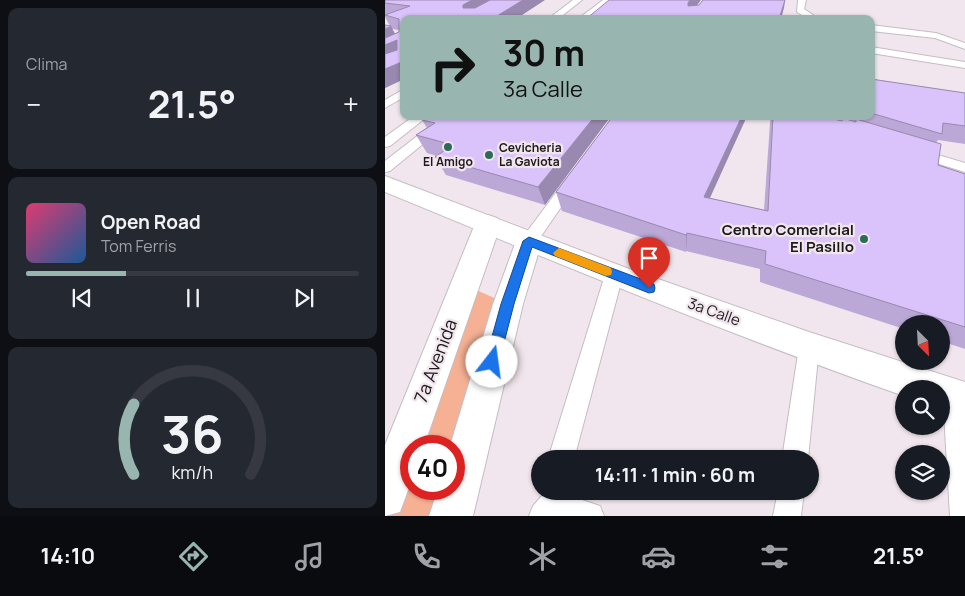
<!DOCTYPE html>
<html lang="es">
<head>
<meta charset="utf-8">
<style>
  body { margin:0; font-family:Manrope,sans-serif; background:#242831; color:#f1f3f6; height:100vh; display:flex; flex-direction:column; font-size:19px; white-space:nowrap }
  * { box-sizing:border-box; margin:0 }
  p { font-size:16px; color:#9ea1a6 }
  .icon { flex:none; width:28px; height:28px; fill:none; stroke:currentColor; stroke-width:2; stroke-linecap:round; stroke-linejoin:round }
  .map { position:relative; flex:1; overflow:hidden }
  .drawer { display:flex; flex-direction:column; gap:8px; padding:8px; background:#0d0f14; width:385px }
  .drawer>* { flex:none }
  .hud { position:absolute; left:15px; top:15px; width:475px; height:105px; border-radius:10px; box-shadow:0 1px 4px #0004; background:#98b6af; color:#111; overflow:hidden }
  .needle { width:32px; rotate:156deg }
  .buttons { position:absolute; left:510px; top:315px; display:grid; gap:10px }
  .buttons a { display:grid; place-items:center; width:55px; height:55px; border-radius:50%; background:#171b24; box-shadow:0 1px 4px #0004; font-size:25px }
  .speed { position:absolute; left:15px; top:435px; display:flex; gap:10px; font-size:25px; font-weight:700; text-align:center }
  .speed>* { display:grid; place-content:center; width:65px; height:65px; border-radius:50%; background:#171b24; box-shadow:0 1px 4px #0004; line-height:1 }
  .speed .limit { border:8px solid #d22; background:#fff; color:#111 }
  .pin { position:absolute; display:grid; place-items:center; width:42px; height:42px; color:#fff; margin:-51px -21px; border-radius:50% 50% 50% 0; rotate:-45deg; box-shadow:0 0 5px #0007 }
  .pin .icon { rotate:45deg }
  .me { position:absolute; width:55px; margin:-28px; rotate:15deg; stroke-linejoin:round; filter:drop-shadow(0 0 4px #0008) }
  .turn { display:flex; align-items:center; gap:18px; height:105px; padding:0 20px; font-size:22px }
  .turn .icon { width:65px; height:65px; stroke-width:2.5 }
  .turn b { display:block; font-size:35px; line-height:42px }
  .big { font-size:38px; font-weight:700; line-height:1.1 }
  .drawer .tile { flex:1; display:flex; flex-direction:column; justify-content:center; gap:8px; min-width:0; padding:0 18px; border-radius:10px; background:#242831 }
  .drawer .dial { align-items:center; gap:0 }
  .dial svg { height:130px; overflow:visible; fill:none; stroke:#363941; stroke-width:7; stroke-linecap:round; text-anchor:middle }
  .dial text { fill:#f1f3f6; stroke:none }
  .song { display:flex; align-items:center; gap:15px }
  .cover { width:60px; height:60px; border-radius:8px; background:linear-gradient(135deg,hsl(340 70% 55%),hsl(210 70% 35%)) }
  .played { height:5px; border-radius:2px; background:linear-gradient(90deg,#98b6af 30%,#363941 30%) }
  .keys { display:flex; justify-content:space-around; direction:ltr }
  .heat { display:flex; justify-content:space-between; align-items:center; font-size:28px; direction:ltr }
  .trip { position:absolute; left:146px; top:450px; width:288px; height:50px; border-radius:25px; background:#171b24; box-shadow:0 1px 4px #0004; font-weight:700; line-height:50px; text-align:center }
  .menu { display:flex; height:80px; justify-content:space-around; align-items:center; background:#090b0e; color:#9ea1a6 }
  .menu .icon { width:35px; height:35px }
  .menu .current { color:#98b6af }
  .menu b { font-size:22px; color:#f1f3f6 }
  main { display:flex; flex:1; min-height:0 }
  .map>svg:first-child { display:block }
</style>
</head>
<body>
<main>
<section class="drawer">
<div class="tile"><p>Clima</p>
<div class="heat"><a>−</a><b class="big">21.5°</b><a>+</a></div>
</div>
<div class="tile">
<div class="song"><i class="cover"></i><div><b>Open Road</b><p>Tom Ferris</p></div></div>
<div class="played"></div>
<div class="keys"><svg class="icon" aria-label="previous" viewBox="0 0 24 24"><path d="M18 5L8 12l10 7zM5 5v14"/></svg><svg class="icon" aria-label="pause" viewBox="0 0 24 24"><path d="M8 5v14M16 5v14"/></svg><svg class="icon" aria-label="next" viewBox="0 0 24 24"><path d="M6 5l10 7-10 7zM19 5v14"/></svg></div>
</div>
<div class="tile dial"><svg viewBox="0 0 100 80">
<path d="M14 69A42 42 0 1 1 86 69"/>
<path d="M14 69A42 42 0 0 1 14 26" stroke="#98b6af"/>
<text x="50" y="56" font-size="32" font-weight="700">36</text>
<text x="50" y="72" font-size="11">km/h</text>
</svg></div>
</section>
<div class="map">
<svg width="580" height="516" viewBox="0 0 580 516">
  <rect width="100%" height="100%" fill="#f1e6ed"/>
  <path fill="#f6b194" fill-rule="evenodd" d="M80,285L123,304L66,516H0V497ZM26,446H69V489H26Z"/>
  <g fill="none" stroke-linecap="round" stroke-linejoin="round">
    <defs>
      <path id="service" d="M188,0H197L173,19H163Z
        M218,0H227L203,19H193Z
        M413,0H421L419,9L434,19H424L412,12Z
        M486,25L551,33L580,43V49L550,38L486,31Z
        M486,47L580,62V68L486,53Z
        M19,89V97L0,108V100Z
        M29,116H43L5,146L0,147V137Z
        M58,116H72L5,171L0,172V161Z
        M530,148L580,163V172L525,155L523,152Z
        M187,176L192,178L194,181L150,245L144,247L138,245L136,241L138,237L182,178Z
        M229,268L235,270L238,275L189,459H163L220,275L223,270Z
        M424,337L431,340L434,347L423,459H397L414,347L417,340Z
        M569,384L577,387L580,394V516H565L558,395L561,387Z
        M161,491H187L194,499L215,506L219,516H144L148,506Z
        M393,491H419L416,516H388Z"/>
      <path id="tertiary" d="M103,215L112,218L116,224L39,446H26V482L15,512L0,516V445L90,224L94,218Z
        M144,231L153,234L157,241L138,304L88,516H44L53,489H69V446H65L108,304L131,241L135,234Z"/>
      <path id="primary" d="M0,176L239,267L424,332L580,382V418L556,409V389H519V396C343,334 172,263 0,192Z"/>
    </defs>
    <use href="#service" stroke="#c6bcc3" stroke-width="2"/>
    <use href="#tertiary" stroke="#c6bcc3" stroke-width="2"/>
    <use href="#primary" stroke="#c6bcc3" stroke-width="2"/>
    <use href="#service" fill="#fff" fill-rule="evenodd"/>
    <use href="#tertiary" fill="#fff" fill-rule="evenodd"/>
    <use href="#primary" fill="#fff" fill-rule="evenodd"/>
  </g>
  <path fill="#bba8d7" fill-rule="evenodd" d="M0,0H160L19,19V79L0,88L5,26L0,17ZM7,29L14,30V32L10,34Z
    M486,79L580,93V144L553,140L551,143L553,165L580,174V349L556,341V324H519V329L375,282V269L301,251V252L177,211L171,192L228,116H362L325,198L379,210L385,123L386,116H437L457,121L465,120V116H486Z
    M226,116L160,205L61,175L50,157L51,156L42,153L31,135L42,128L37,120Z"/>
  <path fill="#9988af" d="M87,0H112L83,17L78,8V5Z
    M138,0H160L131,19H107Z
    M305,0H316L302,18L303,3Z
    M400,0L399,8L396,19H394Z
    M6,26L19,52L0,62V29Z
    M19,61V79L0,88V69Z
    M210,116H226L160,205L153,187Z
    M357,116H362L317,215L319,197Z
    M302,233L301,251V252V235Z"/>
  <path fill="#dac3fa" stroke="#9988af" d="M0,0H87L78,5V8H90L105,0H138L107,19H19V61L0,69V54L12,50V40L0,45V38L14,32V19L0,15L25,6L0,3Z
    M224,0H305L303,3V6L314,5L318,0H400L394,19H201Z
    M0,25L6,26L0,29Z
    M486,79L580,93V126L558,123L557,134L486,113Z
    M42,116H210L153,187L50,157L68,145L31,135L50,123L37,120Z
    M228,116H357L319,197L383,211L388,116H437L457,121L458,118L471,122V119L556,144L553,165L580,174V327L380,264L381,251L302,233L301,235L171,192Z"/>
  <path fill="#1a73e8" stroke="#114b97" d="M144,237L269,284L270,288L269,292L264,293L147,247L129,304L114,362L112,367L107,369L102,367L100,362L116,304L138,241Z"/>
  <path fill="#f59e0b" d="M174,248L226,268L227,272L226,275L221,276L170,256L168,253Z"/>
  <g fill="#2c6b59" stroke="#f1e6ed" stroke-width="2">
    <circle cx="63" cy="147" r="5"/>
    <circle cx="104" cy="155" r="5"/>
    <circle cx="479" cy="239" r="5"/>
  </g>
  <g text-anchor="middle" stroke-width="4.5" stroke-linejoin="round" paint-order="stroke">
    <g font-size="12" font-weight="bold" fill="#1d1a1c" stroke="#f1e6ed" text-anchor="start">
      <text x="114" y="152">Cevicheria<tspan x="114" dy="14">La Gaviota</tspan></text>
      <text x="63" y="166" text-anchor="middle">El Amigo</text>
    </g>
    <g font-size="15" font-weight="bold" fill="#1d1a1c" stroke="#f1e6ed" text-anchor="end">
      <text x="469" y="235">Centro Comerlcial<tspan x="469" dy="17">El Pasillo</tspan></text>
    </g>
    <g font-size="15" fill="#1d1a1c" stroke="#f1e6ed">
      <text transform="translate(329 312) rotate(20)" y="5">3a Calle</text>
    </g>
    <g font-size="18" fill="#1d1a1c" stroke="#f1e6ed">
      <text transform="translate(51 361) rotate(-69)" y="6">7a Avenida</text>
    </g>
  </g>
</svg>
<div class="buttons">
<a><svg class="needle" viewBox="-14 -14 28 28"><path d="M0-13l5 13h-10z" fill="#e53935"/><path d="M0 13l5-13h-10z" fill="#9ea1a6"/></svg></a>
<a><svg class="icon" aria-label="search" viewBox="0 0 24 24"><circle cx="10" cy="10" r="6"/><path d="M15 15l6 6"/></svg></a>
<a><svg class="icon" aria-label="layers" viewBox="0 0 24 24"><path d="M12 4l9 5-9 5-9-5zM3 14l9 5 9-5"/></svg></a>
</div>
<div class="speed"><div class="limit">40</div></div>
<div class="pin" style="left:264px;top:288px;background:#d93025"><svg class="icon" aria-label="arrive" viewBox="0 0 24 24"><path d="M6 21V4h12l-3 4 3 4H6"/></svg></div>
<svg class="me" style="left:107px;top:362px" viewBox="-20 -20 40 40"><circle r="19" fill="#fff"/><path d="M0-13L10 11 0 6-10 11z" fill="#1a73e8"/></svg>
<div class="trip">14:11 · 1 min · 60 m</div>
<div class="hud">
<div class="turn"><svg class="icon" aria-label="right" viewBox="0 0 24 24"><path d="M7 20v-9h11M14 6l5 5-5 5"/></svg><div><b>30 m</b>3a Calle</div></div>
</div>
</div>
</main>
<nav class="menu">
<b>14:10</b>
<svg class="icon current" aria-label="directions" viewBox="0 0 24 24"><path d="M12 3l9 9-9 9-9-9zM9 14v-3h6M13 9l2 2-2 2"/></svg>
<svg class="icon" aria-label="music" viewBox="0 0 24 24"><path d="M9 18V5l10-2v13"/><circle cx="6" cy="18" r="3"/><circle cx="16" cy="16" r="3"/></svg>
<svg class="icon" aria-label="phone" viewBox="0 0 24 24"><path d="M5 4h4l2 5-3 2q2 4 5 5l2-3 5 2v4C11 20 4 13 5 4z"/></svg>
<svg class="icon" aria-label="climate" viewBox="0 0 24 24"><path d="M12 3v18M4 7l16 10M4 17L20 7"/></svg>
<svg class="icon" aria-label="car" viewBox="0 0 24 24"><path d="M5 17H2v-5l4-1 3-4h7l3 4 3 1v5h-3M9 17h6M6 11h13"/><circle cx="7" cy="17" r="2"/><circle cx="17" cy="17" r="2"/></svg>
<svg class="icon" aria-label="filters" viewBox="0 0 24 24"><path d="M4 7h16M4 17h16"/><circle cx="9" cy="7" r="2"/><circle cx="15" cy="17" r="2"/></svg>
<b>21.5°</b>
</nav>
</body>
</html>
